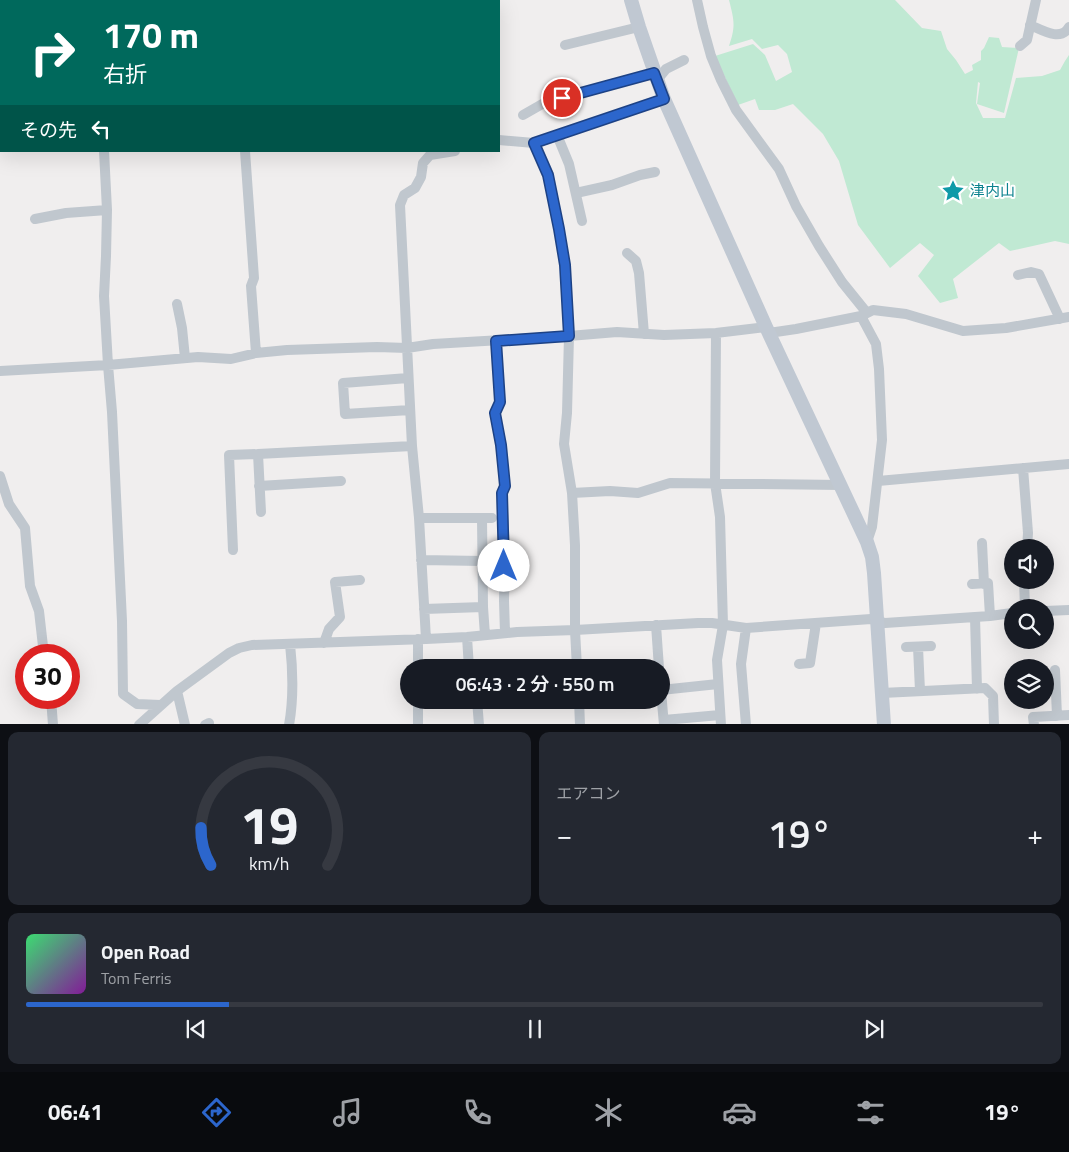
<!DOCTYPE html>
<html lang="ja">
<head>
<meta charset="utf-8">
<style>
  body { margin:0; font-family:"Titillium Web","Noto Sans JP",sans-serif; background:#242831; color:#f1f3f6; height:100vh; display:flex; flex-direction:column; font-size:19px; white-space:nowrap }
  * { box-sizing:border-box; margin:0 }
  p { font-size:16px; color:#9ea1a6 }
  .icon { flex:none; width:28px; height:28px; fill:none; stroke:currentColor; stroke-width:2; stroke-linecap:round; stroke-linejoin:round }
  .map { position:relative; height:724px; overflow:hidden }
  .sheet { display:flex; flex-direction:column; gap:8px; padding:8px; background:#0d0f14; flex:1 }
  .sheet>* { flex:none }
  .guide { position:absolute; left:0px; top:0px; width:500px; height:152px; box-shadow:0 5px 20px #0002; background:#00695c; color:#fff; overflow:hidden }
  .fabs { position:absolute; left:1004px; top:539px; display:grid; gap:10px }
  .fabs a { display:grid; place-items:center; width:50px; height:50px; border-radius:50%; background:#171b24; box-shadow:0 5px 20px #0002; font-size:25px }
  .speed { position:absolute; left:15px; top:644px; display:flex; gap:10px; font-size:25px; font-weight:700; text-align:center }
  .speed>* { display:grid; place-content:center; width:65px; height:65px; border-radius:50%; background:#171b24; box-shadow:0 5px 20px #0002; line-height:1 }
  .speed .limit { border:8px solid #d22; background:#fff; color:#111 }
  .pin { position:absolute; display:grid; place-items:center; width:42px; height:42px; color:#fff; margin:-21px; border:2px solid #fff; border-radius:50%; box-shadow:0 1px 5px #0007 }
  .me { position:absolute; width:55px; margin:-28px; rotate:0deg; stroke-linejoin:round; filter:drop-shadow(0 0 4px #0008) }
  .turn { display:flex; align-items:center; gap:18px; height:105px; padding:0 20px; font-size:22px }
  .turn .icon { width:65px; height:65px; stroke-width:2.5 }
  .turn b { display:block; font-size:35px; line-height:42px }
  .then { display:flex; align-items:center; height:48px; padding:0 20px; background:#0003; gap:10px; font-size:19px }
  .big { font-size:38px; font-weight:600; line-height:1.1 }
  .sheet .card { flex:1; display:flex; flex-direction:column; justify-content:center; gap:8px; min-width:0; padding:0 18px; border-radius:10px; background:#242831 }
  .sheet .dial { align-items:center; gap:0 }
  .dial svg { height:130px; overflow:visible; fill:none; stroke:#363941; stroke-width:7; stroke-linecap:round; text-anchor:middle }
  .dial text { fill:#f1f3f6; stroke:none }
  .song { display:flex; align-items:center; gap:15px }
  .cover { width:60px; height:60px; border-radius:8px; background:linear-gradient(135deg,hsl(140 70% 55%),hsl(290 70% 35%)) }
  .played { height:5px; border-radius:2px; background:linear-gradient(90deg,#2c66cc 20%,#363941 20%) }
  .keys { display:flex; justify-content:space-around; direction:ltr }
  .heat { display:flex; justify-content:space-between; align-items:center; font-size:28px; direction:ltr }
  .sheet .tiles { flex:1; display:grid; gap:8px; grid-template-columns:1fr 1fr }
  .card:last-child { grid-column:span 2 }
  .trip { position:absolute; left:400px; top:659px; width:270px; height:50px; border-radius:25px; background:#171b24; box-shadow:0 5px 20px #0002; font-weight:600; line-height:50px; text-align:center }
  .tabs { display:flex; height:80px; justify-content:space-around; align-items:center; background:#090b0e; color:#9ea1a6 }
  .tabs .icon { width:35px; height:35px }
  .tabs .active { color:#2c66cc }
  .tabs b { font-size:22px; color:#f1f3f6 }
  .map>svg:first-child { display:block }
</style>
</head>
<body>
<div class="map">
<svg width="1069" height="725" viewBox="0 0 1069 725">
  <rect width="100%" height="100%" fill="#f0eeee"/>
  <path fill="#c0e9d3" d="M729,0H895L922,28L941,31L947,49L956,60L965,74L973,70L972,65L981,60V51L984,48L989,37L999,38L1002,47L1019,48L1004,113L977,104L980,83L978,82L976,103L983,118H1005L1016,78L1042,76L1060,70L1065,61L1069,55V244L1055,241L1010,251L999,243L953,279L958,298L940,303L918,276L934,255L920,243L890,268L858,225L839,161L823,134L793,104L775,110H759L755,99L738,105L715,56L753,44L765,55L776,81L792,72L787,54L778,45L762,49L752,39L729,46C736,26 734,20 729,0Z"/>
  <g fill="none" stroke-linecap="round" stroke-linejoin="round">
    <path stroke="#c0c7ce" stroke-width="10" d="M38,0V1
      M68,0V1
      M96,0V1
      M242,0V1
      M435,0L436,1
      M697,0L703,27L711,56L721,80L736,110L779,169L796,206L819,246L842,282L867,313
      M471,1L473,0
      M0,18H1
      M1030,25C1042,30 1061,42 1069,27
      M565,45L639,27
      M1020,46L1027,40L1036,0
      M657,80L666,69L684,60
      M523,115L544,103L654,73
      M557,135L569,164L582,221
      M499,140L534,143L664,99
      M534,143L548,175L559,229L565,265L569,336L567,413L564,444L572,493L575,545V630L577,668
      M104,151L107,210L106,256L104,296L108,365L112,412L122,621L123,694L137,704L160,705
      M245,151L254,278L251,286L256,353
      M576,193L612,185L640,175L655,172
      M35,219L66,213L107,210
      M627,253L636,261L639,273L644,334
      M1018,275L1031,272L1039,274L1060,319
      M177,304L182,328L185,358
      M861,316L876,344L879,369L882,440L872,527L867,542
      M716,333L715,483L720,517L723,625L717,660L721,725
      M769,333L796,329L861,316L873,310L906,314L963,331L1006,328L1069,317
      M496,341L500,403L495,413L501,445L505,486L502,493L505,549L504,601L505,633
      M0,371L108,365L198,357L231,359L256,353L287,350L377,347L407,348L433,344L569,336L617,332L664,335L716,333L766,327
      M408,378L343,383L345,414L410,410
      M1023,468L1028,533L1027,548
      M0,476L9,504L25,528L30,586L39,611L44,655
      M878,481L1069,464
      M259,486L341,481
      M572,493L610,491L638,493L670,483L841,485
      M261,512L258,454L412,446
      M419,518H492
      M482,518L483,607L485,635
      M982,543L984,584
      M233,550L229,455L258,454
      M421,560L482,561
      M1024,580L1025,608
      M972,584L988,583L990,616
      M424,609L483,607
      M1045,611L1069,610
      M975,617L977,689
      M656,625L659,668
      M467,637L469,668
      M426,639L419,518L412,446L400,205L404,195L415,188L421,177L423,163L430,155L455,151
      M324,643L329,629L340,617L335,582L360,580
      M906,647L931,646
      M918,647L920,691
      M799,664L810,663L816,623
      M418,668V639
      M1055,670L1057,716
      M661,690L718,684
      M177,691L185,725
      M661,691L664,725
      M882,693L985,688L993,696L994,725
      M51,698L53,725
      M477,700L479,725
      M579,700L580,725
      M664,720L720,715
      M139,725L177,691L229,653L239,648L252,645L426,639L467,637L517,632L575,630L698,623H712L746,628L871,619L885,623L990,616L1012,613
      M205,725L209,723
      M289,725C294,697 293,671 290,644
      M418,725V700
      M746,725L741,664L746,628
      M1034,725L1033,717L1069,715"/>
    <path stroke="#c0c8d2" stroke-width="14" d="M631,0L639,27L664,99L766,327L867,542L872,557L874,573L884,725"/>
  </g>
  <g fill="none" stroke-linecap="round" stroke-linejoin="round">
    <defs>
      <path id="route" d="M504,566L502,493L505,486L501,445L495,413L500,402L496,341L569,336L565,265L559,229L548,175L534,143L664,99L654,73L562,98"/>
    </defs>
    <use href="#route" stroke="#1d4285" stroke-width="12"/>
    <use href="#route" stroke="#2c66cc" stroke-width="9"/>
  </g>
  <defs>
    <symbol id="sight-bare" viewBox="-9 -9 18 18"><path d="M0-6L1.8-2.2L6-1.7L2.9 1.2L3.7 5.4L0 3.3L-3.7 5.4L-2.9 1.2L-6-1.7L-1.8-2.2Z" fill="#0f9aa8" stroke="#fff" stroke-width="2.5" paint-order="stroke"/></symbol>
  </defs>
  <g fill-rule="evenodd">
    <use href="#sight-bare" x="937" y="175" width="32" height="32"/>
  </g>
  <g text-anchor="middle" stroke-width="4" stroke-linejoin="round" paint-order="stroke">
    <g font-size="15" fill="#0d838f" stroke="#fff" text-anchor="start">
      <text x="970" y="196">津内山</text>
    </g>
  </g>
</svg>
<div class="fabs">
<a><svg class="icon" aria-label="sound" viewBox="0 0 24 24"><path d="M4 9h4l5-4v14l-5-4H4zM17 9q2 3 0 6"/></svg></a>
<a><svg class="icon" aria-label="search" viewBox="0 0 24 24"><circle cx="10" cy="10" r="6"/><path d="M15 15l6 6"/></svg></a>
<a><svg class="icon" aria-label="layers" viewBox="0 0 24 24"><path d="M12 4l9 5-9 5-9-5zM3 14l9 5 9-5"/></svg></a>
</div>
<div class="speed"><div class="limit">30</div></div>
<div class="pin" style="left:562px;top:98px;background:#d93025"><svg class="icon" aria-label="arrive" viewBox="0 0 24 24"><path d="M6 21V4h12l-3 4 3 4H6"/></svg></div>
<svg class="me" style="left:504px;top:566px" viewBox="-20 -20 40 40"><circle r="19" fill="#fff"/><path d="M0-13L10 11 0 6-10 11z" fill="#2c66cc"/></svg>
<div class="trip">06:43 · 2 分 · 550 m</div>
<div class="guide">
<div class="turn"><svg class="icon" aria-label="right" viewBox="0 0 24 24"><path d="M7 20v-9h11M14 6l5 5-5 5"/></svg><div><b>170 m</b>右折</div></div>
<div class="then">その先<svg class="icon" aria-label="left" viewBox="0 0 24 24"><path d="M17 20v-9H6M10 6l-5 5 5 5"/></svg></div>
</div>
</div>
<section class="sheet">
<div class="tiles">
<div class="card dial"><svg viewBox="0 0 100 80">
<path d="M14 69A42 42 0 1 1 86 69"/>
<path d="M14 69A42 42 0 0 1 8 46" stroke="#2c66cc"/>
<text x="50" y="56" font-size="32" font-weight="700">19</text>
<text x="50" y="72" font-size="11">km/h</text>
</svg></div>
<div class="card"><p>エアコン</p>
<div class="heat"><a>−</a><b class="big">19°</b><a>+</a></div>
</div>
<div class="card">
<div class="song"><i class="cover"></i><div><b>Open Road</b><p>Tom Ferris</p></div></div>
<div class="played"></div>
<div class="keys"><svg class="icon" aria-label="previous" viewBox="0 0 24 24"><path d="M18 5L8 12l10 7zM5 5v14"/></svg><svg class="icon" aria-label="pause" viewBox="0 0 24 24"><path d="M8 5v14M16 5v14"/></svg><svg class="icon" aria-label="next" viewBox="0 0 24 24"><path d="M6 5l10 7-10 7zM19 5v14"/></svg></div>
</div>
</div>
</section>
<nav class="tabs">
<b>06:41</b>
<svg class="icon active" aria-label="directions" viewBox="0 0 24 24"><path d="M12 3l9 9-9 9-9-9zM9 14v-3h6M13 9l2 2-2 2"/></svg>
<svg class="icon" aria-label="music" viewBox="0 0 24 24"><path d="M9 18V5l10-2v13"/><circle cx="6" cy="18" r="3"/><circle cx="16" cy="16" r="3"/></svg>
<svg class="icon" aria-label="phone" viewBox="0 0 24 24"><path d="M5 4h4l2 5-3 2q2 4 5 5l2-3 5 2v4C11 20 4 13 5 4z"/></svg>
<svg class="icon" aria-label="climate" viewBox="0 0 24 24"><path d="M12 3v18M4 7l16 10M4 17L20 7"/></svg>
<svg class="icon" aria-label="car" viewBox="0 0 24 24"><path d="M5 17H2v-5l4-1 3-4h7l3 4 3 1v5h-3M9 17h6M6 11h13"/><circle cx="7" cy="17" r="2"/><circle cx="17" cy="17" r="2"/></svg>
<svg class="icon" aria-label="filters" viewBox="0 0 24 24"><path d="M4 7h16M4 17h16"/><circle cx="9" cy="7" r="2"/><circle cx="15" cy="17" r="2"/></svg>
<b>19°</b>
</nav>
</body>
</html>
